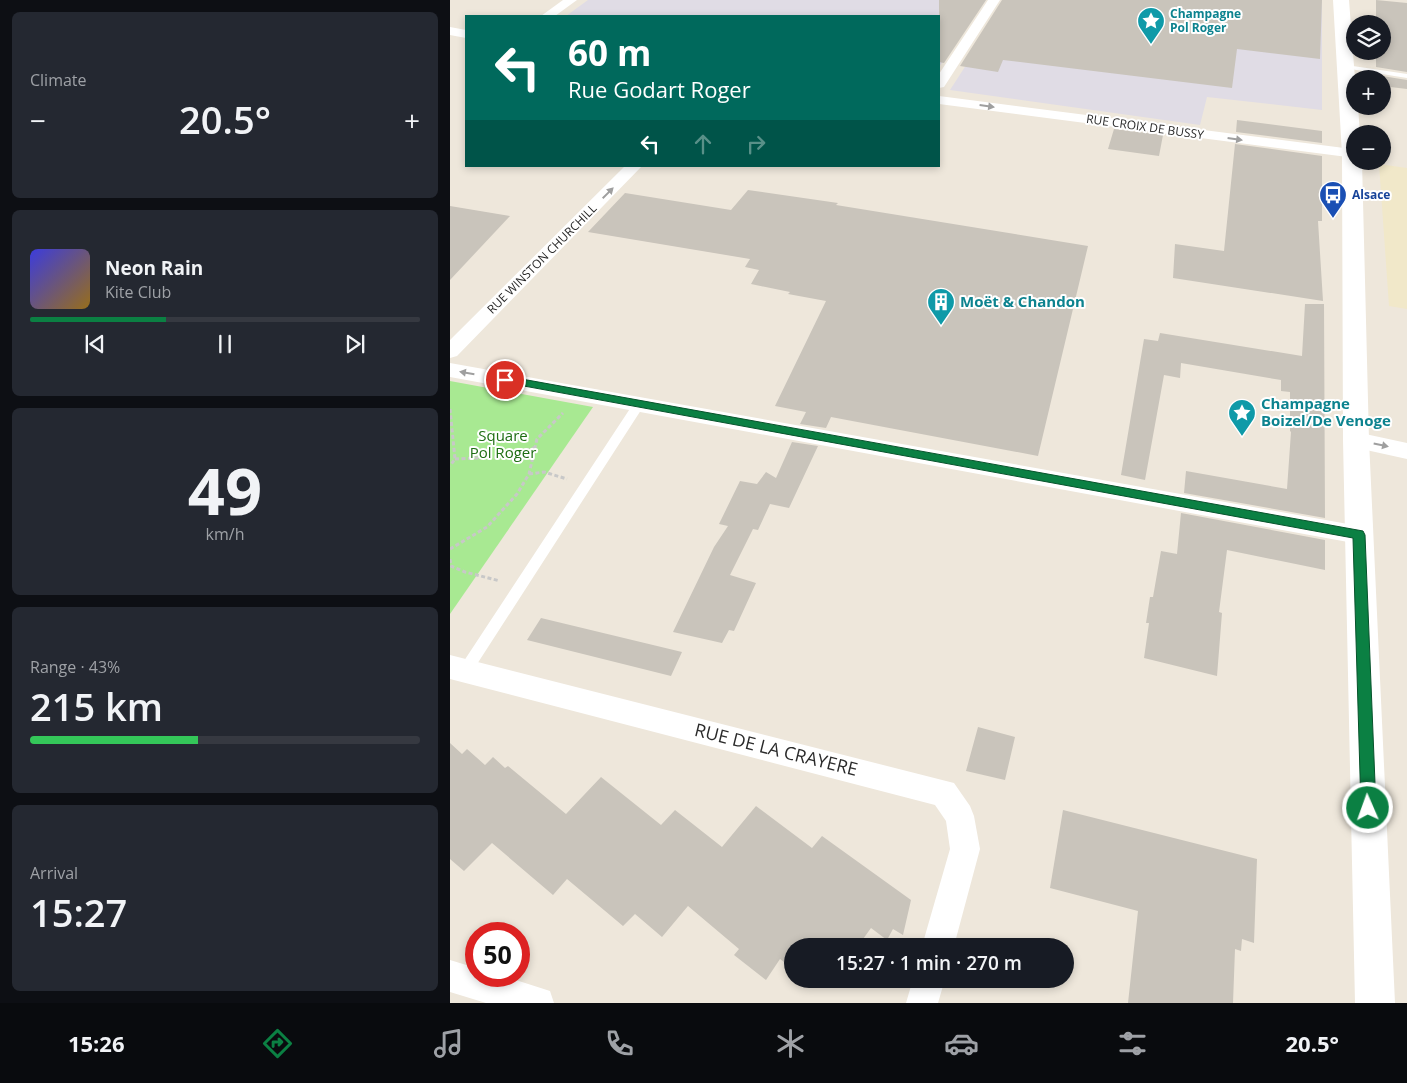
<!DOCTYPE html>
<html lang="en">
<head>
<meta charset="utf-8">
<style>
  body { margin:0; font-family:"Open Sans",sans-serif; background:#242831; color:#f1f3f6; height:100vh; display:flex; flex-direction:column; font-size:19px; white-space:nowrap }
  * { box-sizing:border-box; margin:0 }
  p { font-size:16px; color:#9ea1a6 }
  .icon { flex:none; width:28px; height:28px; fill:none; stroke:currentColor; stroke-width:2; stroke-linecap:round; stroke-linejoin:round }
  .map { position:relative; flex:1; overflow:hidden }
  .sheet { display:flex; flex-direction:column; gap:12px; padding:12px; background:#0d0f14; width:450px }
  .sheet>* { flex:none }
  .banner { position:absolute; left:15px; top:15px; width:475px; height:152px; border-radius:0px; box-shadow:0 2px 8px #0003; background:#00695c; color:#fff; overflow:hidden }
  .tools { position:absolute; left:896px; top:15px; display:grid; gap:10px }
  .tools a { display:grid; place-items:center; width:45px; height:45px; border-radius:50%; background:#171b24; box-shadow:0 2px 8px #0003; font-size:25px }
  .speed { position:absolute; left:15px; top:922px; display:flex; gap:10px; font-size:25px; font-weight:700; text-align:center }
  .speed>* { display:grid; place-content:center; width:65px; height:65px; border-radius:50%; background:#171b24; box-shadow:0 2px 8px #0003; line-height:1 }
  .speed .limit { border:8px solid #d22; background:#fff; color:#111 }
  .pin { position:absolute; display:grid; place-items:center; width:42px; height:42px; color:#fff; margin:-21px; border:2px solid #fff; border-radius:50%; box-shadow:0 1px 5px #0007 }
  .me { position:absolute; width:55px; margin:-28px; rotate:358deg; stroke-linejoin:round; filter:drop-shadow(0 0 4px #0008) }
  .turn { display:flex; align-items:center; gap:18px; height:105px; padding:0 20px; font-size:22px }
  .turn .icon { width:65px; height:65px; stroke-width:2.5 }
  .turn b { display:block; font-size:35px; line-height:42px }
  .lanes { display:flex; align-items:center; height:48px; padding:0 20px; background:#0003; justify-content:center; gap:25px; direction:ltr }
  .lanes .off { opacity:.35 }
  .big { font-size:38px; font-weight:600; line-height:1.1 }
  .sheet .widget { flex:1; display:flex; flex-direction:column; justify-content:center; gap:8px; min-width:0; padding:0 18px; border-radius:8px; background:#242831 }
  .sheet .dial { align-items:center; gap:0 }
  .dial b { font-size:65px; line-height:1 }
  .song { display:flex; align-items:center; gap:15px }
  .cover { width:60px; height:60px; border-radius:8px; background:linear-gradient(135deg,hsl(240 70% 55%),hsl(40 70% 35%)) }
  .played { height:5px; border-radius:2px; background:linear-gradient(90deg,#0b8043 35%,#363941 35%) }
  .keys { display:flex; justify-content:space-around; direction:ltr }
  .heat { display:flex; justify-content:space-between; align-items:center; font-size:28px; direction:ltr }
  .charge { height:8px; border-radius:4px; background:linear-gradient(90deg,#34c759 43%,#363941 0) }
  .trip { position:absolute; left:334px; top:938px; width:290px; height:50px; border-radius:25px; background:#171b24; box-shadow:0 2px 8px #0003; font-weight:600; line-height:50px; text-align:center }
  .menu { display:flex; height:80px; justify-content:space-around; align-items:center; background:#090b0e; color:#9ea1a6 }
  .menu .icon { width:35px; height:35px }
  .menu .current { color:#0b8043 }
  .menu b { font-size:22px; color:#f1f3f6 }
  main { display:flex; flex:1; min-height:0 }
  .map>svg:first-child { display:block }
</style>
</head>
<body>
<main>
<section class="sheet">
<div class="widget"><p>Climate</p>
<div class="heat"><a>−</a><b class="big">20.5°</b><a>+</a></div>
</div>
<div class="widget">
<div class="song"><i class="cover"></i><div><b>Neon Rain</b><p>Kite Club</p></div></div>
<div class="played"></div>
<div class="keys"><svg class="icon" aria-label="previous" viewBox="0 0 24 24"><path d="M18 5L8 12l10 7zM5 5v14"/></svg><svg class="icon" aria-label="pause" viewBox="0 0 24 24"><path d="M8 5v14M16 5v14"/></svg><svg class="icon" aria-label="next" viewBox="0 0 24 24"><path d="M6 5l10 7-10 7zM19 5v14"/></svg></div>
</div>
<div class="widget dial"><b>49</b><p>km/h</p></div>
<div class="widget"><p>Range · 43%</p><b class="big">215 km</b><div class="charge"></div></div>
<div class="widget"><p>Arrival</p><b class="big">15:27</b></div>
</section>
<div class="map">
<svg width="957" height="1003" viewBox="0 0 957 1003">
  <rect width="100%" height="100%" fill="#eee7db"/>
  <path fill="#e0dce5" d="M138,0H536L489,67V16H116Z
    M558,0H872V110L757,97L750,125L500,90Z"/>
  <path fill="#f1e8c9" d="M929,164L957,168V309L939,306Z"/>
  <path fill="#a8e992" d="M0,381L143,407L0,614Z"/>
  <path fill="#c9c4bb" d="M489,0H536L494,63L489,62Z
    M552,0H872L870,59L787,49L782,88L553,60L548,72L510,66Z
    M926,0L957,3V72L926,67V51H932V24H926Z
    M926,75L957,80V89L932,86V79H926Z
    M787,120L872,131V143L786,132Z
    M664,129L713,135L709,156L658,149Z
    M785,144L872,156V221H868L873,301L723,278L725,244L774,251Z
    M298,190L388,203L386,205L638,246L588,456L381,417L376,428L350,424L356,412L325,406L376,301L338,294L340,292L301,284L309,270L295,267L300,259L138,232L175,193L281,210Z
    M0,206L60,216L0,280Z
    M855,304H874L875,518L734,493L736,471L837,489L841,432L840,431V392L831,391V380L731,363L730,378L714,375L695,480L671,475L694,339L708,341L710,333L852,356Z
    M342,442L368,446L339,508L320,504L308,530L303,529L280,575L306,583L284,631L279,630L272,643L223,632L264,547L278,526L269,524L290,481L307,484L316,472L326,478Z
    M731,513L875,540V570L777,550L769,612L772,613L767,676L694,658L699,623H696L700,597H703L711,551L727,554Z
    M91,618L232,652L221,676L77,640Z
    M528,727L565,737L555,780L516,771Z
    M0,743L12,754L17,749L35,765L43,757L55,768L58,766L116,814L151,777L211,825L225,810L272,847L306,806L362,848L372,836L461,900L453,935L443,929L437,940L421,928L408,946H342V968L330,959L316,980L284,955L289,949L238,906L212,937L185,914L173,926L117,879L103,895L42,843L14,871L0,859Z
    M613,810L807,859L804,943L792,939L791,951L785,949L783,1003H678L688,911L600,888Z"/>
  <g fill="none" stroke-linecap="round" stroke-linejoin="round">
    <path stroke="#c8c8c8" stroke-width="3" stroke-dasharray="4 2.5" stroke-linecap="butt" d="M0,409L5,459L0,466
      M5,459L48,457L84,448
      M79,474L94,472L117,479
      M0,549L37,527L67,494L79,474L87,439L113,413
      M0,559L1,566L15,572L50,581"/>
    <path fill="#fff" fill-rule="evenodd" d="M896,65L957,74V78L894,68V66Z
      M189,400L193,401L194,404L193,407L20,675L15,677L10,675L9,671L10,667L185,401Z"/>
    <path fill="#fff" fill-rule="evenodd" d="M113,0H127L105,16H91Z
      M538,0H550L494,87L489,88V74Z
      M0,27L16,30V38L0,35Z
      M489,96L902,149L905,150V158L489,104Z
      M175,166H192L7,356L0,358V340Z
      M0,363L909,526L917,528L921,535L917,542L909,544L0,377Z
      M906,432L957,443V459L898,446L895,440L898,434Z
      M0,655L504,783L520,806L524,816L530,849L504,946H472L500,849L496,821L485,805L0,679Z
      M0,960L26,968V976H53L100,991L104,1003H36L0,992Z
      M463,979H495L488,1003H456Z"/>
    <path fill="#fff" fill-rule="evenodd" d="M883,0H899L905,79V106H908L910,134H905V161H912L919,440L945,1003H905L893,440L892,154Z"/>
  </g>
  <defs><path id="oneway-solid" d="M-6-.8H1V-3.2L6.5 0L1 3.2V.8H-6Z" transform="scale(1.25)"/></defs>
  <g fill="#9f9f9f">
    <use href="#oneway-solid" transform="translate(537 106) rotate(8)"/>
    <use href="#oneway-solid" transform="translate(785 139) rotate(8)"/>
    <use href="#oneway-solid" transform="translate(158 193) rotate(-45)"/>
    <use href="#oneway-solid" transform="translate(17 373) rotate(-170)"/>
    <use href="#oneway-solid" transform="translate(931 445) rotate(12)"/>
  </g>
  <path fill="#0b8043" stroke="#07532c" d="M55,376L913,531L915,535L926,808L924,813L918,815L913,813L911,808L903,538L52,382V378Z"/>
  <defs>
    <symbol id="sight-pin" viewBox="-11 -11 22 30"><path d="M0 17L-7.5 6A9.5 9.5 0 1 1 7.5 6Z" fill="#0f9aa8" stroke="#fff"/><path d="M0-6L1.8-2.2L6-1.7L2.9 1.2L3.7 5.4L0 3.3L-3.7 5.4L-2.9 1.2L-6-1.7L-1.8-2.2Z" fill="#fff"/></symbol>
    <symbol id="bus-pin" viewBox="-11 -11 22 30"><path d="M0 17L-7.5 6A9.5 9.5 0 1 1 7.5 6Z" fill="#1a4fb4" stroke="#fff"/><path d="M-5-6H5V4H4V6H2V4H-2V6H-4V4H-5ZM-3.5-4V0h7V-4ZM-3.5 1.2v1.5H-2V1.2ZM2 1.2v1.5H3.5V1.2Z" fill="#fff"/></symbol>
    <symbol id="building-pin" viewBox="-11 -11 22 30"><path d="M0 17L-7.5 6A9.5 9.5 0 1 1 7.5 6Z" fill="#0f9aa8" stroke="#fff"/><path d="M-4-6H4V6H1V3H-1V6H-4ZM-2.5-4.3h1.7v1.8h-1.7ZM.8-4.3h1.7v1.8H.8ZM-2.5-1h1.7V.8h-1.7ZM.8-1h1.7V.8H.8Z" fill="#fff"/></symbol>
  </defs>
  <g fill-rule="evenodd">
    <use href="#sight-pin" x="685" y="5" width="32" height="43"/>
    <use href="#bus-pin" x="867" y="179" width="32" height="43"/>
    <use href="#building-pin" x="475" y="286" width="32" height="43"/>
    <use href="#sight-pin" x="776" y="397" width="32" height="43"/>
  </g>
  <g text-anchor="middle" stroke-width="4" stroke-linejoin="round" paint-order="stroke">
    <g font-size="12" font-weight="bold" fill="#0d838f" stroke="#fff" text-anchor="start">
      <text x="720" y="18">Champagne<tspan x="720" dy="14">Pol Roger</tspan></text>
    </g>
    <g font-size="12" fill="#2a2a2a" stroke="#fff">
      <text transform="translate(695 127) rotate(8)" y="4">RUE CROIX DE BUSSY</text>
      <text transform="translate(92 259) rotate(-45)" y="4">RUE WINSTON CHURCHILL</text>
    </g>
    <g font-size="12" font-weight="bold" fill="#164399" stroke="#fff" text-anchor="start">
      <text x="902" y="199">Alsace</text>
    </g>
    <g font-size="15" font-weight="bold" fill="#0d838f" stroke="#fff" text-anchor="start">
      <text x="510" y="307">Moёt &amp; Chandon</text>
      <text x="811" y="409">Champagne<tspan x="811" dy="17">Boizel/De Venoge</tspan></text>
    </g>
    <g font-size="15" fill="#1e6e13" stroke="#fff">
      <text x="53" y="441">Square<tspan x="53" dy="17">Pol Roger</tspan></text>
    </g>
    <g font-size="18" fill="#2a2a2a" stroke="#fff">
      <text transform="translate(326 750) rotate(14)" y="6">RUE DE LA CRAYERE</text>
    </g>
  </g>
</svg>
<div class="tools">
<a><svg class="icon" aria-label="layers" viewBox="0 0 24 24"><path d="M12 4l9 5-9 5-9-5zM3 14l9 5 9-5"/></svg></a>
<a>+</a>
<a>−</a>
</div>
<div class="speed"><div class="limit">50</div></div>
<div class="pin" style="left:55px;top:380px;background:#d93025"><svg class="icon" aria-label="arrive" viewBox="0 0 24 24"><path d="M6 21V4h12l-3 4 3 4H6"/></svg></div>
<svg class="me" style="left:918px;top:808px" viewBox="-20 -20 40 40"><circle r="17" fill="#0b8043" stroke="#fff" stroke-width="3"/><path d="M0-11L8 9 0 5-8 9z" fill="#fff"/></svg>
<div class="trip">15:27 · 1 min · 270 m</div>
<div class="banner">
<div class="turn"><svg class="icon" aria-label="left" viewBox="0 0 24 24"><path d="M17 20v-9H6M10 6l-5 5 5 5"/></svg><div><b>60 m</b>Rue Godart Roger</div></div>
<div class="lanes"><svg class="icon" aria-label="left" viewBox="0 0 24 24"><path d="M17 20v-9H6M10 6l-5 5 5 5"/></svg><svg class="icon off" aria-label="ahead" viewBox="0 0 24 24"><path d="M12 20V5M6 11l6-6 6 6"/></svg><svg class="icon off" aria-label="right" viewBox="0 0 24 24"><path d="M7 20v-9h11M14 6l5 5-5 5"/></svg></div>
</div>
</div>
</main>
<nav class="menu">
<b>15:26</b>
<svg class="icon current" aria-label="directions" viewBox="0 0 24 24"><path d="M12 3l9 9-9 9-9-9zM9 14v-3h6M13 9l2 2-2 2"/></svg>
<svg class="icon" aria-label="music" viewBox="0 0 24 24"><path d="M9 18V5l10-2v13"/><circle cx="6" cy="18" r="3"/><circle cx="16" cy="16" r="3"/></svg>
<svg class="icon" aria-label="phone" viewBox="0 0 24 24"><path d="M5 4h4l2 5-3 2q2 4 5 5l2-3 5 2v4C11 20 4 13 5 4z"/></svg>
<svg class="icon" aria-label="climate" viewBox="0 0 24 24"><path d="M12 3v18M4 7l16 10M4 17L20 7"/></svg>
<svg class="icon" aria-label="car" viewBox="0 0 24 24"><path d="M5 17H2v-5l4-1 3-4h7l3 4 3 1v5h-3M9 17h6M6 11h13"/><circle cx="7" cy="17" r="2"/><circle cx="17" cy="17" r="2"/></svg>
<svg class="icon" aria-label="filters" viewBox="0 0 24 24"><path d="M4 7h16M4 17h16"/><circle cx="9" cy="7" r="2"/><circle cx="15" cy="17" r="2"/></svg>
<b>20.5°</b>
</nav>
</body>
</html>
